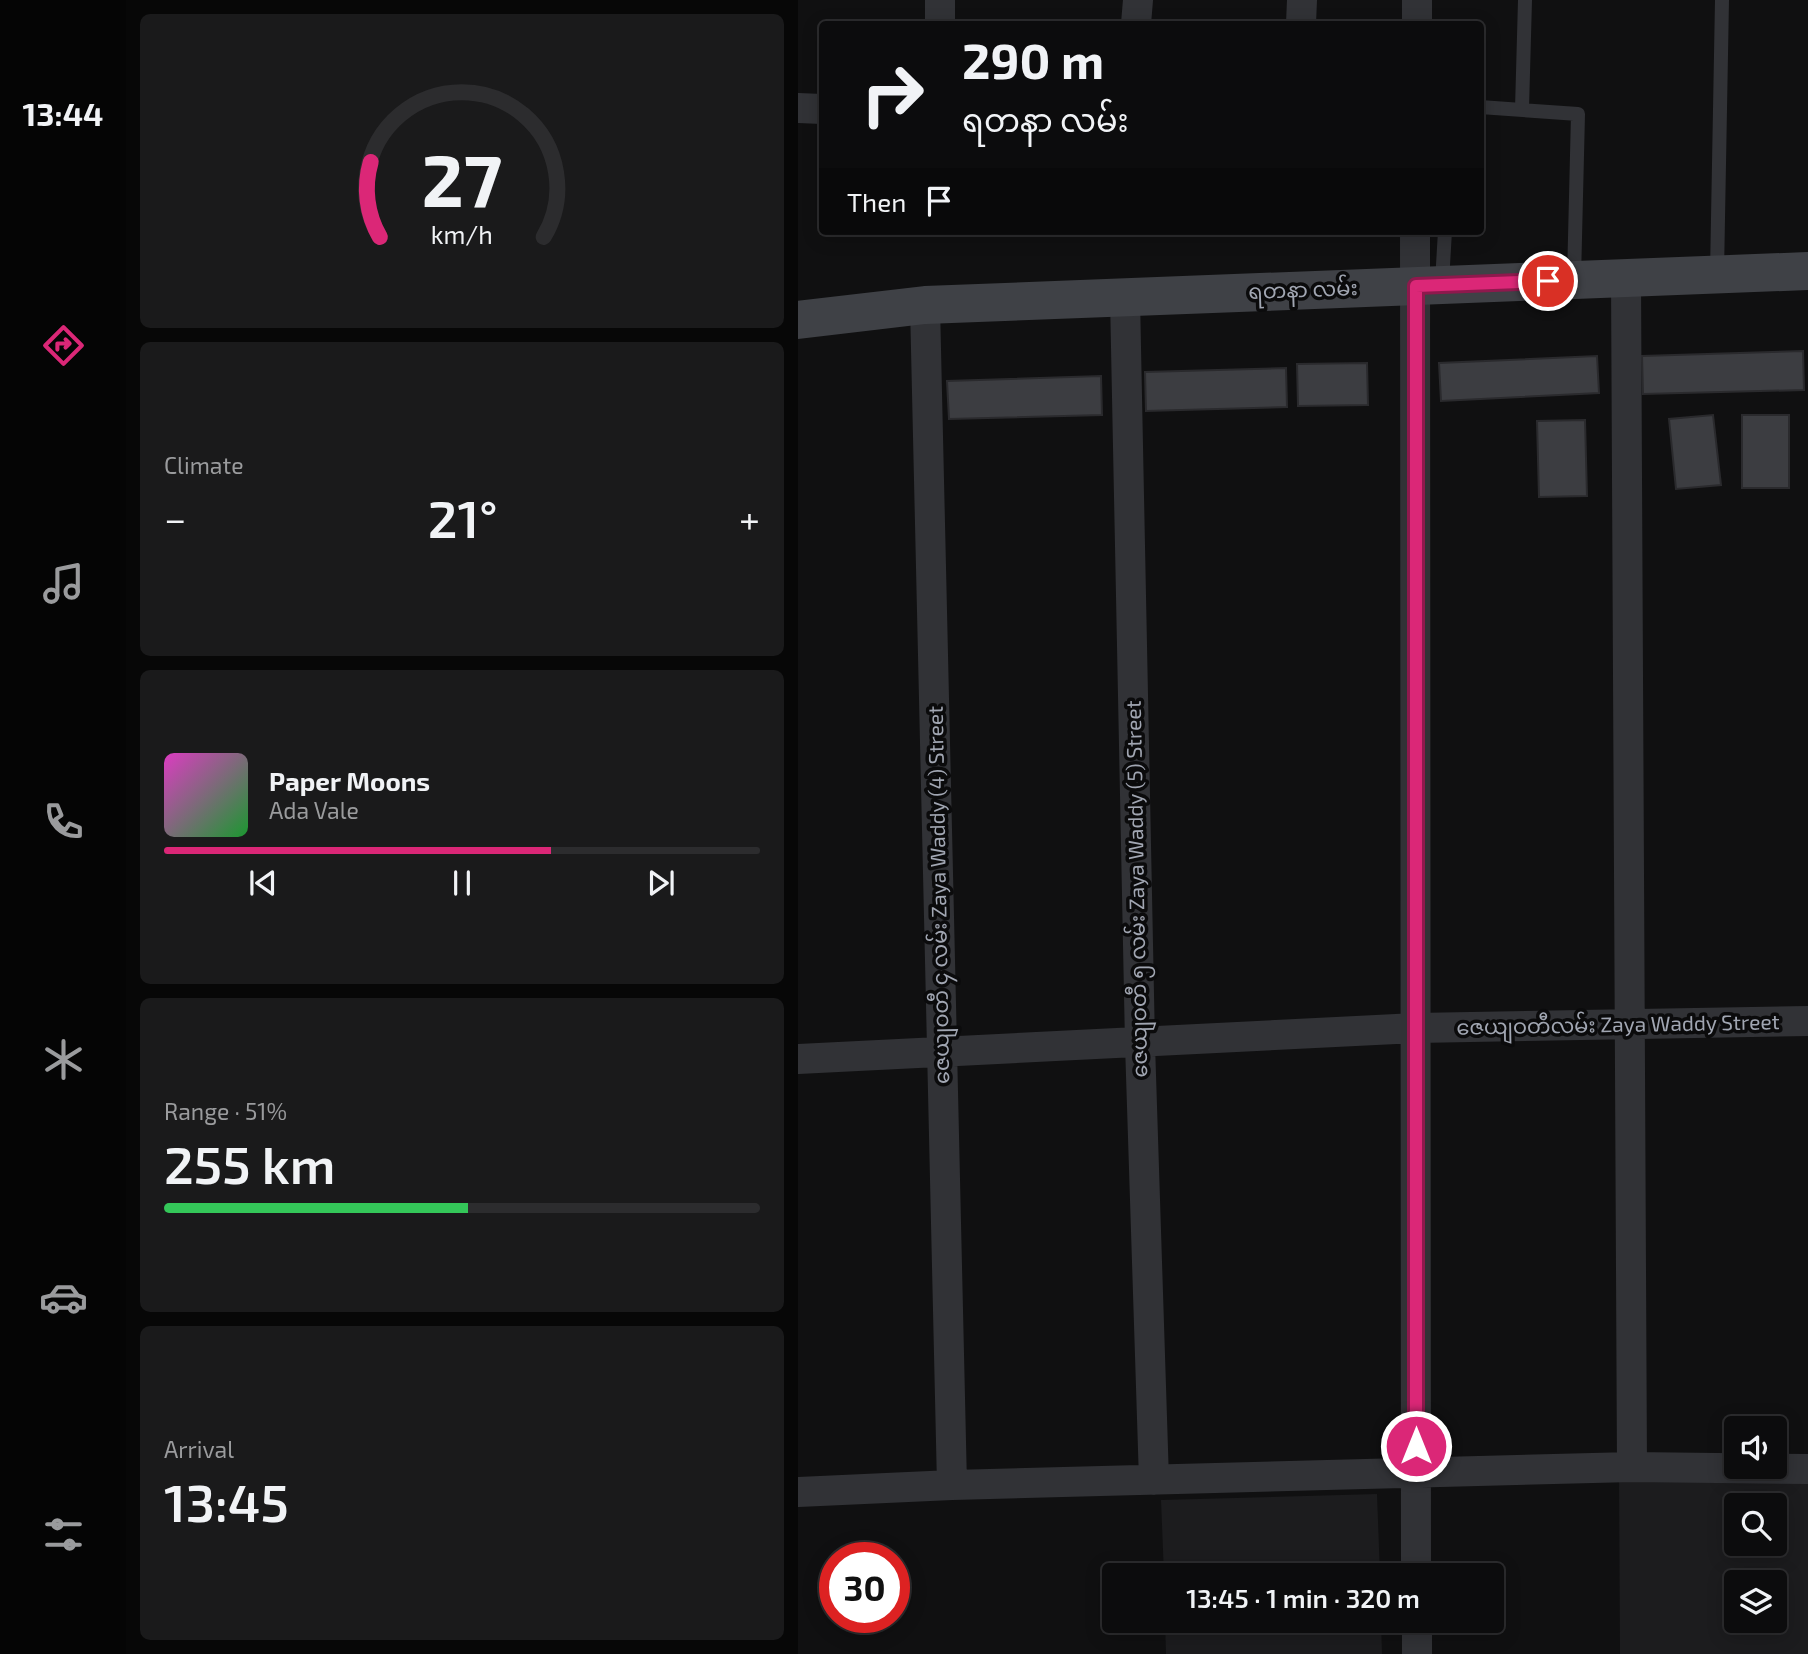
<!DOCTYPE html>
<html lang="en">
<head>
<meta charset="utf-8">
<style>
  body { margin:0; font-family:"Exo 2","Noto Sans Myanmar",sans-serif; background:#1a1a1b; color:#f1f3f6; height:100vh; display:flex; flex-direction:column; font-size:26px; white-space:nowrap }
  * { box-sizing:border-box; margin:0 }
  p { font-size:23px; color:#9a9b9d }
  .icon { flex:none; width:38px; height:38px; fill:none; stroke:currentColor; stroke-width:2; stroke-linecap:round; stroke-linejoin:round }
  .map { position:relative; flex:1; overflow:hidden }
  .panel { display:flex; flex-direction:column; gap:14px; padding:14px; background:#070707; width:672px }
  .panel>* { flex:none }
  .top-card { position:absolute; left:21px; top:21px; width:665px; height:214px; border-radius:7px; box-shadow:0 4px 18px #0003,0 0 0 2px #2c2c2e; background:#0c0c0d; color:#f1f3f6; overflow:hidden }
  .buttons { position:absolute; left:926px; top:1416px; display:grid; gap:14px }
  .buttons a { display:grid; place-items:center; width:63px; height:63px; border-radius:7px; background:#0c0c0d; box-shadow:0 4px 18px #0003,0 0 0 2px #2c2c2e; font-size:35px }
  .speed { position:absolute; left:21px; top:1542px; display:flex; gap:14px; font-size:35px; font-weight:700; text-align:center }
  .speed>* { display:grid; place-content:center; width:91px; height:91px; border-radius:50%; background:#0c0c0d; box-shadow:0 4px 18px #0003,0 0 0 2px #2c2c2e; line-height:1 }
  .speed .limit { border:10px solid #d22; background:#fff; color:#111 }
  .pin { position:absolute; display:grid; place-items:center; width:60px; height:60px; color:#fff; margin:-30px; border:4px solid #fff; border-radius:50%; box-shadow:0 2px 7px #0007 }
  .me { position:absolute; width:77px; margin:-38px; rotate:0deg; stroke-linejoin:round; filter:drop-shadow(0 0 5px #0008) }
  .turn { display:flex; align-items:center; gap:24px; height:147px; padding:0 28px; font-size:32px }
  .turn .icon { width:91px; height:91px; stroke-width:2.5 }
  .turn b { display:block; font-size:49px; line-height:60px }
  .then { display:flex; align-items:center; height:66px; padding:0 28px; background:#0003; gap:14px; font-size:26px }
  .big { font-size:52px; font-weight:600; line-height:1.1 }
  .panel .widget { flex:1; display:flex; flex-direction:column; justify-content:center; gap:10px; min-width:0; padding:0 24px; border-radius:10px; background:#1a1a1b }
  .panel .dial { align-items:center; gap:0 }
  .dial svg { height:182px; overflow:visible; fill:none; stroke:#2c2c2e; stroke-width:7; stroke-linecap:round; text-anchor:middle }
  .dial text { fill:#f1f3f6; stroke:none }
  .song { display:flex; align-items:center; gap:21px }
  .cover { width:84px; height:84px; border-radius:10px; background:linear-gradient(135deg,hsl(310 70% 55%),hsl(130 70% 35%)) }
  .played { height:7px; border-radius:4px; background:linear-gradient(90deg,#db2777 65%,#2c2c2e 65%) }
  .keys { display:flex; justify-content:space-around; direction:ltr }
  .heat { display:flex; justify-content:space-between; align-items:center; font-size:38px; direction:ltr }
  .charge { height:10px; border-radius:5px; background:linear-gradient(90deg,#34c759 51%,#2c2c2e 0) }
  .trip { position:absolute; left:304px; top:1563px; width:402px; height:70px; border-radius:7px; background:#0c0c0d; box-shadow:0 4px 18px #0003,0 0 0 2px #2c2c2e; font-weight:600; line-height:70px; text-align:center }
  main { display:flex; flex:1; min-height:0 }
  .dock { display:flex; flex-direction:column; width:126px; justify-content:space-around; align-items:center; background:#050505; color:#9a9b9d }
  .dock .icon { width:49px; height:49px }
  .dock .current { color:#db2777 }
  .dock b { font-size:32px; color:#f1f3f6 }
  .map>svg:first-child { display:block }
</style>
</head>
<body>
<main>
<nav class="dock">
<b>13:44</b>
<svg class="icon current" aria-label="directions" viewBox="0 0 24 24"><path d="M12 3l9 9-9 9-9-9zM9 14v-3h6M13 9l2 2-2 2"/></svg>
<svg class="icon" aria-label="music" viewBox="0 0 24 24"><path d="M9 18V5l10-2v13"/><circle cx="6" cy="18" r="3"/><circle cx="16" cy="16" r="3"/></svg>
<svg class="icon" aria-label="phone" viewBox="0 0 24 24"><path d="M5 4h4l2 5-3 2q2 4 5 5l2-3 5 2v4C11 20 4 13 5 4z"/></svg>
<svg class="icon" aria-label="climate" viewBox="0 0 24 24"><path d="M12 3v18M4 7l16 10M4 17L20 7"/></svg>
<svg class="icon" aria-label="car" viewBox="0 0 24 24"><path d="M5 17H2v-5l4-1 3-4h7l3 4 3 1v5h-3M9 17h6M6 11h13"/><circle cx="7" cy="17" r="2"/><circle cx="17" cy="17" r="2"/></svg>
<svg class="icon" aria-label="filters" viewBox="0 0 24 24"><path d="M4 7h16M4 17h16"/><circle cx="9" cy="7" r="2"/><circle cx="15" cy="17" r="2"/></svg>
</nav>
<section class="panel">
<div class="widget dial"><svg viewBox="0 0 100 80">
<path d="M14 69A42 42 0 1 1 86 69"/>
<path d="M14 69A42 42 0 0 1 10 36" stroke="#db2777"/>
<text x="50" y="56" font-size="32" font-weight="700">27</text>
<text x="50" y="72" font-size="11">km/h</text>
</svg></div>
<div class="widget"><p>Climate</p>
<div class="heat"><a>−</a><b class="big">21°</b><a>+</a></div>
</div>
<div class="widget">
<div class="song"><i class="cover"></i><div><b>Paper Moons</b><p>Ada Vale</p></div></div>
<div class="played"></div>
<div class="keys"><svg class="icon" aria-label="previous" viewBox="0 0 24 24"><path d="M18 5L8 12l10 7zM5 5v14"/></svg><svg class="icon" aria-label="pause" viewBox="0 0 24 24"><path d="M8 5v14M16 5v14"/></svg><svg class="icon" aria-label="next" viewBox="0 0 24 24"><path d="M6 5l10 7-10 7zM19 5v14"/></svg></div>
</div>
<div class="widget"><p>Range · 51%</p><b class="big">255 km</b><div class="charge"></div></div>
<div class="widget"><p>Arrival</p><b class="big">13:45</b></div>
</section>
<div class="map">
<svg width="1010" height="1654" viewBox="0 0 1010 1654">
  <rect width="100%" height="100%" fill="#101011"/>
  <path fill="#1c1c1e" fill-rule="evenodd" d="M1010,1473V1654H822L821,1476ZM938,1505H976V1544H938ZM938,1582H976V1620H938Z
    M579,1494L582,1575H366L363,1500Z
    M367,1621H583L584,1654H368Z"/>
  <path fill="#3c3d41" stroke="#2a2a2d" stroke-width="2" d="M1005,351L1006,390L845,394L844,356Z
    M799,356L801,393L643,401L641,363Z
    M569,363L570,405L500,406L499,364Z
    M488,368L489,407L348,411L347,372Z
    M303,376L304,415L151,419L149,381Z
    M915,415L923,485L878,489L871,419Z
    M944,415H991V488H944Z
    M787,420L789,496L741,497L739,421Z"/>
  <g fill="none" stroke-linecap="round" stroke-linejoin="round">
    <path stroke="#313236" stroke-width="14" d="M682,107L780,114L776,279
      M724,109L727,0
      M919,273L924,0
      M644,282L647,231"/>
    <path stroke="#313236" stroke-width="30" d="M142,0V24
      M338,24L340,0
      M503,24L504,0
      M619,24V0
      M0,108L24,109
      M617,231L618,1575
      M828,278L834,1467
      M327,297L342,1044L356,1480
      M127,305L154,1485
      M0,1059L618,1028L1010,1021
      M0,1492L154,1485L834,1467L1010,1469
      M619,1620V1654"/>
    <path stroke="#3f4146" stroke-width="38" d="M0,320L127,305L1010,271"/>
  </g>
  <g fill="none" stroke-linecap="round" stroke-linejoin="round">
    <defs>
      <path id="route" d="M618,1446V286L750,281"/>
    </defs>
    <use href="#route" stroke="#8e194d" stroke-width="18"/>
    <use href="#route" stroke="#db2777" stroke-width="12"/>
  </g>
  <g text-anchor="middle" stroke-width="7" stroke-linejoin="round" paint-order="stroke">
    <g font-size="21" fill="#a1a6b2" stroke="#0b0b0c">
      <text transform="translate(505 290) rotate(-2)" y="7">ရတနာ လမ်း</text>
      <text transform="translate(339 889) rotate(-91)" y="7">ဇေယျဝတီ ၅ လမ်း Zaya Waddy (5) Street</text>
      <text transform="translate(141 895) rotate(-91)" y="7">ဇေယျဝတီ ၄ လမ်း Zaya Waddy (4) Street</text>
      <text transform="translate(820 1025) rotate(-1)" y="7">ဇေယျဝတီလမ်း Zaya Waddy Street</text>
    </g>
  </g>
</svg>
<div class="buttons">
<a><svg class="icon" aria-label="sound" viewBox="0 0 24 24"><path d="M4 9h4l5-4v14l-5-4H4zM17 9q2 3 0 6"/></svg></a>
<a><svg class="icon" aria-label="search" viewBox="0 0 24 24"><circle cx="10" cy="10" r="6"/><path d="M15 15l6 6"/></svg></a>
<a><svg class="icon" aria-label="layers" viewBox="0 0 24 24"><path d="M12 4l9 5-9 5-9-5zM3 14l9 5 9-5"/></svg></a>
</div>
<div class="speed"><div class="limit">30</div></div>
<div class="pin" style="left:750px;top:281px;background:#d93025"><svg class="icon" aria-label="arrive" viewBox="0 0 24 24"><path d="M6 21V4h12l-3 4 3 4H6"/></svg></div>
<svg class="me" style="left:618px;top:1446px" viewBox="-20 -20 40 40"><circle r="17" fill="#db2777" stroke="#fff" stroke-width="3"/><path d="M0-11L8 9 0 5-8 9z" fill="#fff"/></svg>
<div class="trip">13:45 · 1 min · 320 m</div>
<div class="top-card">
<div class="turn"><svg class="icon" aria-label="right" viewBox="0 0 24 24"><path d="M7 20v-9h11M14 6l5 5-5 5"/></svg><div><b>290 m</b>ရတနာ လမ်း</div></div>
<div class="then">Then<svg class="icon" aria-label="arrive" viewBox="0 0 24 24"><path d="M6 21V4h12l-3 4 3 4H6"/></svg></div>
</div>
</div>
</main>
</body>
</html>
